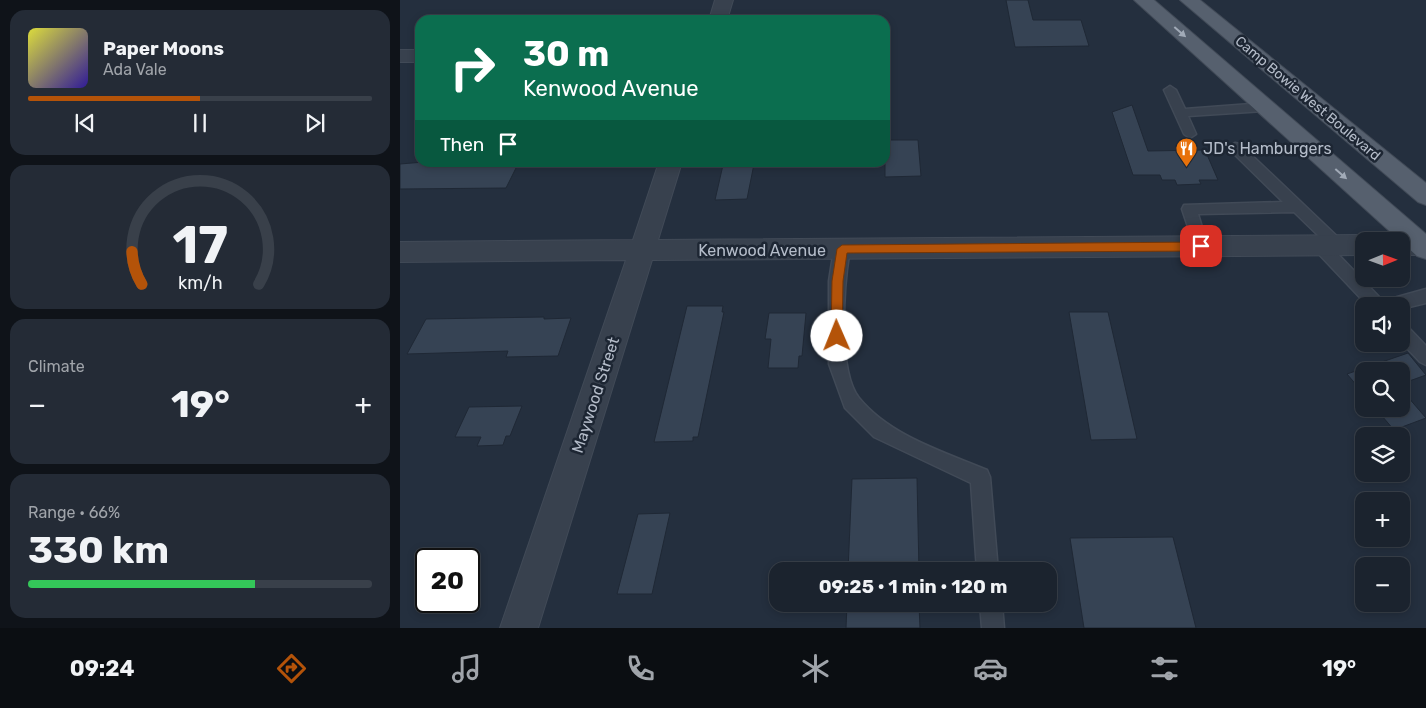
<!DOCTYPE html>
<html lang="en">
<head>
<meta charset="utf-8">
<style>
  body { margin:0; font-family:Rubik,sans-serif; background:#242b36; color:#f1f3f6; height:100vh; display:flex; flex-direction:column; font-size:19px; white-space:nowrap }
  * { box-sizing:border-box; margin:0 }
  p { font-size:16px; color:#a0a4aa }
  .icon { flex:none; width:28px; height:28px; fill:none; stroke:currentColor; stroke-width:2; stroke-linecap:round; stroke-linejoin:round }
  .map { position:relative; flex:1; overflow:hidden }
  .drawer { display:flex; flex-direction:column; gap:10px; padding:10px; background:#0f1319; width:400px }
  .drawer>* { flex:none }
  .guide { position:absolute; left:15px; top:15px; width:475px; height:152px; border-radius:15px; box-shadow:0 2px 8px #0003,0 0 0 1px #39404a; background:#0b6e4f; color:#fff; overflow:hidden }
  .needle { width:32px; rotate:89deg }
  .buttons { position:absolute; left:955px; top:232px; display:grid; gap:10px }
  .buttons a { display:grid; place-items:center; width:55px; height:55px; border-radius:10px; background:#1b232e; box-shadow:0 2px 8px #0003,0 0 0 1px #39404a; font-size:25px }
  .speed { position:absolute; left:15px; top:548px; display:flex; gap:10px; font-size:25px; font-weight:700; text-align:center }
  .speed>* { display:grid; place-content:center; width:65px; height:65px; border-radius:50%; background:#1b232e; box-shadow:0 2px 8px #0003,0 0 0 1px #39404a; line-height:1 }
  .speed .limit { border:2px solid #111; border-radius:8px; background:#fff; color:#111 }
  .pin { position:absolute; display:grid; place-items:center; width:42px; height:42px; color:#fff; margin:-21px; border-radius:10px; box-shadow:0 2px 8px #0006 }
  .me { position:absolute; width:55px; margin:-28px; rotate:359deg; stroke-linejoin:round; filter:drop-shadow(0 0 4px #0008) }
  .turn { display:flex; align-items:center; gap:18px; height:105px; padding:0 25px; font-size:22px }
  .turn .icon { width:65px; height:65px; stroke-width:2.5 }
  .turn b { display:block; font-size:35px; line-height:42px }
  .then { display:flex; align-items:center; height:48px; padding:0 25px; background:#0003; gap:10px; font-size:19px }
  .big { font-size:38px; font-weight:700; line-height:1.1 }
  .drawer .card { flex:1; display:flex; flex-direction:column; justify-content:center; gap:8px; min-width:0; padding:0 18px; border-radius:15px; background:#242b36 }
  .drawer .dial { align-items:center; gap:0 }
  .dial svg { height:130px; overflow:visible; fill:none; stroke:#39404a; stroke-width:7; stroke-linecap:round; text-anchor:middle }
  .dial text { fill:#f1f3f6; stroke:none }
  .song { display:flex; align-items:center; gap:15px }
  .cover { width:60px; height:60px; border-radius:8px; background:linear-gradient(135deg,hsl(60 70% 55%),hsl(250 70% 35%)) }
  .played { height:5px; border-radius:2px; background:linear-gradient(90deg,#b45309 50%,#39404a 50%) }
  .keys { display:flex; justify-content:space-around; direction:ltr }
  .heat { display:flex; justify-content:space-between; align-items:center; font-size:28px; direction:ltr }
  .charge { height:8px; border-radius:4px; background:linear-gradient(90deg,#34c759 66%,#39404a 0) }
  .trip { position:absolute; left:369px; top:562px; width:288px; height:50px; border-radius:15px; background:#1b232e; box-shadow:0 2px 8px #0003,0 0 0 1px #39404a; font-weight:700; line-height:50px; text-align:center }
  .tab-bar { display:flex; height:80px; justify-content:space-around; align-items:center; background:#0b0e12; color:#a0a4aa }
  .tab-bar .icon { width:35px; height:35px }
  .tab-bar .active { color:#b45309 }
  .tab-bar b { font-size:22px; color:#f1f3f6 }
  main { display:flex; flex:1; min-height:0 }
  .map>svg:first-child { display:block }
</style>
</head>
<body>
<main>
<section class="drawer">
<div class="card">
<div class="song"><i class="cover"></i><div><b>Paper Moons</b><p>Ada Vale</p></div></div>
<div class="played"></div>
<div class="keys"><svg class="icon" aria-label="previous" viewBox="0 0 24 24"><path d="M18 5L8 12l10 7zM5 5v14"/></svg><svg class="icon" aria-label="pause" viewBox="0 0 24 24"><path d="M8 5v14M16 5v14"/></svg><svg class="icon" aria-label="next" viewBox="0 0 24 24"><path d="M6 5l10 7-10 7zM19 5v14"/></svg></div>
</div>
<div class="card dial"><svg viewBox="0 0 100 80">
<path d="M14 69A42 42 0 1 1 86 69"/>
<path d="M14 69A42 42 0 0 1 8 49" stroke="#b45309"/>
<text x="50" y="56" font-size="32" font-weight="700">17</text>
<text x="50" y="72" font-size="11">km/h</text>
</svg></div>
<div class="card"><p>Climate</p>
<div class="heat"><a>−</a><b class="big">19°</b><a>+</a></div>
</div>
<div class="card"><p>Range · 66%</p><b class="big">330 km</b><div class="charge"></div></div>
</section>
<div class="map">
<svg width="1026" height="628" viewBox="0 0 1026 628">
  <rect width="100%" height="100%" fill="#242f3e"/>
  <path fill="#364354" stroke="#1f2835" d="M606,0H628L633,20H681L689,46L615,47Z
    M732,105L748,151L805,150L818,180H799L801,184L777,185L775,180H762L760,175H733L712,112Z
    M485,140H518L521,176L485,177Z
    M24,162H119L106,188L0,189V164Z
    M354,164L347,199L315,200L323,165Z
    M287,306H323L322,312H324L298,437H293V441L254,442Z
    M669,312H708L737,439L691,440Z
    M369,313H406L402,356H399L398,368H368L371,339H365Z
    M144,317V319L171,318L158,356L106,357L108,351L7,354L26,319Z
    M1008,353L1026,375L1001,384V371H964V394L947,374Z
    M1001,389L1026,418L994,430L976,409H1001Z
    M122,406L110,436H106L103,445L77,446L81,437H55L69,407Z
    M517,478L519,571H448L452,479Z
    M270,513L252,594H217L238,514Z
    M773,537L796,628H684L670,538Z
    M447,604H519L520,628H446Z"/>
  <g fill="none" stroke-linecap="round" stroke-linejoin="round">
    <defs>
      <path id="service" d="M770,86L776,90L785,109L864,103L870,107L864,111L788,116L796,134L790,138L784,134L764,90Z
        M835,143L840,144L943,242L945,246L943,250H934L983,301L1026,289V303L1001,309V306H968L915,250L913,246L915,242L924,241L894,212L798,214L808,247L806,251H796L782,209L784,205L883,202L830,150L828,147Z
        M442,243L447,245L450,249C444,283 437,370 459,398C490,436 544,452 587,470L590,477L598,571H577L571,483L474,437L445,408L429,364V281L434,249L437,245Z
        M1001,324L1007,326L1026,346V365L1020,362L1001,342Z
        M580,604H602L604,628H582Z"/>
      <path id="minor" d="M315,0H333L327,20H309Z
        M0,50H20V62H0Z
        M259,162H282L258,240L964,235L973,238L975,241H964V255L252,260L138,628H100L226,260L0,262V242L233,240Z
        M1001,235H1026V255H1001V241H990L992,238Z"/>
      <path id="primary" d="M734,0H754L1026,234V259L1017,256Z
        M780,0H800L1026,183V205L1018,202Z"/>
    </defs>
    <use href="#service" stroke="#414a57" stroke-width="3"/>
    <use href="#minor" stroke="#414a57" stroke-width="2"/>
    <use href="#primary" stroke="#414a57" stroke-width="2"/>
    <use href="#service" fill="#38414e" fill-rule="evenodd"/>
    <use href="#minor" fill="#38414e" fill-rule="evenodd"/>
    <use href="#primary" fill="#56606e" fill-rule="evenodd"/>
  </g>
  <defs><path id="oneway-solid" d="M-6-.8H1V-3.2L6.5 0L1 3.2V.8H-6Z" transform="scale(1.25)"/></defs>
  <g fill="#a1aab7">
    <use href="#oneway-solid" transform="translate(780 32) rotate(41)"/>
    <use href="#oneway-solid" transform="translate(941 174) rotate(41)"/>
  </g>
  <path fill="#b45309" stroke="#753606" d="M801,242L806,246L801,251L447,253L443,281L442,336L437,341L431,336L432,281L437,249L442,245Z"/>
  <defs>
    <symbol id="restaurant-pin" viewBox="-11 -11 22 30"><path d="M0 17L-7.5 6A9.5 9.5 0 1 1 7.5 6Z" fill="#e8710a" stroke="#1d2633"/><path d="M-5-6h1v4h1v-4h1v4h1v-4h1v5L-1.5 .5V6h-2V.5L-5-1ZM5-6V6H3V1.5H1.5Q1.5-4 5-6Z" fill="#fff"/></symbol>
  </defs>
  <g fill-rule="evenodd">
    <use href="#restaurant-pin" x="774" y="136" width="25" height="34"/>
  </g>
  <g text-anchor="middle" stroke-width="5" stroke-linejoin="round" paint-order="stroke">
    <g font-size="14" fill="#b4bcc9" stroke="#1d2633">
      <text transform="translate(908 98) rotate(40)" y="5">Camp Bowie West Boulevard</text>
    </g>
    <g font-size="16" fill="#b4bcc9" stroke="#1d2633" text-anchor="start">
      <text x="803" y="154">JD's Hamburgers</text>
    </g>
    <g font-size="16" fill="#b4bcc9" stroke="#1d2633">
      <text x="362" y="256">Kenwood Avenue</text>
      <text transform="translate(195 395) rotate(-72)" y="6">Maywood Street</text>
    </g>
  </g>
</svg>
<div class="buttons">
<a><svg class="needle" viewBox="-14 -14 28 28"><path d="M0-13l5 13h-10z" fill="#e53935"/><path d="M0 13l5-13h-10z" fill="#a0a4aa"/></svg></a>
<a><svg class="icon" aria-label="sound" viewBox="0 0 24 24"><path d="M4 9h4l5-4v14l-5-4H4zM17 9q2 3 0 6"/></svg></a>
<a><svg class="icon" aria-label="search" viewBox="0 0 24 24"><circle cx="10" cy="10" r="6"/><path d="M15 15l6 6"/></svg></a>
<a><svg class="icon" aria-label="layers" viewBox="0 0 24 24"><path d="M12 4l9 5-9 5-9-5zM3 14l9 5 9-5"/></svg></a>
<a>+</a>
<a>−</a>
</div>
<div class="speed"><div class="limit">20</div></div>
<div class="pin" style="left:801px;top:246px;background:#d93025"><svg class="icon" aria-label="arrive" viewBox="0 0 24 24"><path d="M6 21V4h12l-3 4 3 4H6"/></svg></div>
<svg class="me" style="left:437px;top:336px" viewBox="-20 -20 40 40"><circle r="19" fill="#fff"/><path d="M0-13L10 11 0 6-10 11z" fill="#b45309"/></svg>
<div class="trip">09:25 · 1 min · 120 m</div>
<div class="guide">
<div class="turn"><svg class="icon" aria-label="right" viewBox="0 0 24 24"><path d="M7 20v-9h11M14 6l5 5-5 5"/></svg><div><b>30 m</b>Kenwood Avenue</div></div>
<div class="then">Then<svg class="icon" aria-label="arrive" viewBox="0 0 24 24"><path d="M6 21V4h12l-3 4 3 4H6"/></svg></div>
</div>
</div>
</main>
<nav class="tab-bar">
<b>09:24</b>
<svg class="icon active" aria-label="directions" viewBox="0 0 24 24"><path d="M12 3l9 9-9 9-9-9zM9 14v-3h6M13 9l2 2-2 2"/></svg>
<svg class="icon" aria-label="music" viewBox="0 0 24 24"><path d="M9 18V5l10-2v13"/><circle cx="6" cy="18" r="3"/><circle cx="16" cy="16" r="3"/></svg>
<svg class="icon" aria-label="phone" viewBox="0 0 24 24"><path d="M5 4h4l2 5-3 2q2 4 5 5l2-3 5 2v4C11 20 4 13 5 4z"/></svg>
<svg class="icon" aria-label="climate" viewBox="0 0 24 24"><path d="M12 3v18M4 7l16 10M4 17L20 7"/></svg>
<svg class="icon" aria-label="car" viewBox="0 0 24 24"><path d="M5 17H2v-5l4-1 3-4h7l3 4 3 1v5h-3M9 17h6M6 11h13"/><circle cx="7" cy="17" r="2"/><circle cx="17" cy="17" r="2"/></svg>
<svg class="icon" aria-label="filters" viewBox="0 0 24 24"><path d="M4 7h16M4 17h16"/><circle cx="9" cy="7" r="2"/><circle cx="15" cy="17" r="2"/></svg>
<b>19°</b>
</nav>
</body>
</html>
